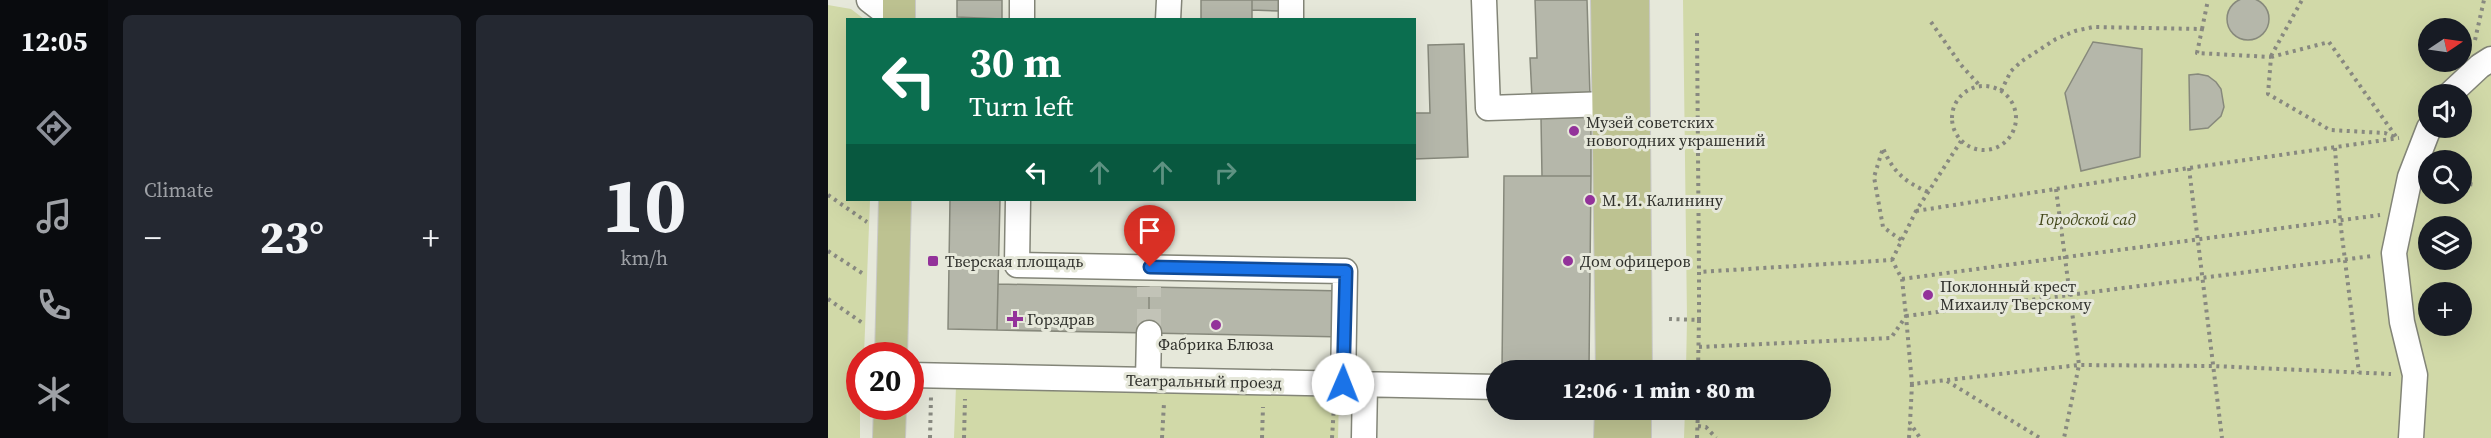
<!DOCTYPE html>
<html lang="en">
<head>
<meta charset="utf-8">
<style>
  body { margin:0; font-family:"Source Serif 4",serif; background:#242831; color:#f1f3f6; height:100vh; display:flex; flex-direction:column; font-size:22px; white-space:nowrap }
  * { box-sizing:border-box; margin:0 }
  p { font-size:20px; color:#9ea1a6 }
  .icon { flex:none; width:33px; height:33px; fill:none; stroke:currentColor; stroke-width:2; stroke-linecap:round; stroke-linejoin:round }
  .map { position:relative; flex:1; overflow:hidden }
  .details { display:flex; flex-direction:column; gap:15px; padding:15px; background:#0d0f14; width:720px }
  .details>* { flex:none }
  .banner { position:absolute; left:18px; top:18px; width:570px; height:183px; border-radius:0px; box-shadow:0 6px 24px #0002; background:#0b6e4f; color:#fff; overflow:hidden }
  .needle { width:39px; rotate:77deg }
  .tools { position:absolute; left:1590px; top:18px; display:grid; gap:12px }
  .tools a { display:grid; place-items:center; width:54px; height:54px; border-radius:50%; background:#171b24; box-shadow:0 6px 24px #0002; font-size:30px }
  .speed { position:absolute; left:18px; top:342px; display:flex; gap:12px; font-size:30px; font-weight:700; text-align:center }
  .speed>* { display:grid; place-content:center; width:78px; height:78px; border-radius:50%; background:#171b24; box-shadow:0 6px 24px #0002; line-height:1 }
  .speed .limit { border:9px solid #d22; background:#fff; color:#111 }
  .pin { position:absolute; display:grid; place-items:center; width:51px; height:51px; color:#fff; margin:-62px -26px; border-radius:50% 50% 50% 0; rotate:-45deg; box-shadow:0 0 6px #0007 }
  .pin .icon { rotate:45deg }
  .me { position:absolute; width:66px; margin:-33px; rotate:1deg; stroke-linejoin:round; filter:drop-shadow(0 0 4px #0008) }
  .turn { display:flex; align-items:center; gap:21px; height:126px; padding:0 24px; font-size:27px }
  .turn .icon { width:78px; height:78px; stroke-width:2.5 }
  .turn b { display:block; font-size:42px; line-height:51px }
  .lanes { display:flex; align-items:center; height:57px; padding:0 24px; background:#0003; justify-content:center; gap:30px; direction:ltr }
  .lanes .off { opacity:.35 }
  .big { font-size:45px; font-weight:800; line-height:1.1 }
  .details .tile { flex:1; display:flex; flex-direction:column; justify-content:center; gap:9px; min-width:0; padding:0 21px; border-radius:9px; background:#242831 }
  .details .dial { align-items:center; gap:0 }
  .dial b { font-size:78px; line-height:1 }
  .heat { display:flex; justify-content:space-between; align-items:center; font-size:33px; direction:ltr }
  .details .tiles { flex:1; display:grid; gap:15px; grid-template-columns:repeat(2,1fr) }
  .trip { position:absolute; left:658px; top:360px; width:345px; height:60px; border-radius:30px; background:#171b24; box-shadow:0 6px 24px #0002; font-weight:800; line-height:60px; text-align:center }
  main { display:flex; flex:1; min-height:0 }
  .tab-bar { display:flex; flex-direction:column; width:108px; justify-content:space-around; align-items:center; background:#090b0e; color:#9ea1a6 }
  .tab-bar .icon { width:42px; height:42px }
  .tab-bar .current { color:#8c9099 }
  .tab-bar b { font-size:27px; color:#f1f3f6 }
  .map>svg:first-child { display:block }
</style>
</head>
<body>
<main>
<nav class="tab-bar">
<b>12:05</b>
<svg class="icon current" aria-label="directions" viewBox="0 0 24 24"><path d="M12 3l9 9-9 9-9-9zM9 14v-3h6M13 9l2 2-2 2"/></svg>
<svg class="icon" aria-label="music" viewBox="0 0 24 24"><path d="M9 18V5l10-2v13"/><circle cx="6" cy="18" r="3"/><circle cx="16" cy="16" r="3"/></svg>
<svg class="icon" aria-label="phone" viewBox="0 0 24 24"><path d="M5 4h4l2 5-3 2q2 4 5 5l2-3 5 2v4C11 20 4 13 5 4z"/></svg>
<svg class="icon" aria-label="climate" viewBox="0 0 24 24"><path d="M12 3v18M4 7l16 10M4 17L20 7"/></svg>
</nav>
<section class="details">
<div class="tiles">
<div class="tile"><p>Climate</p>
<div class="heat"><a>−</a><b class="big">23°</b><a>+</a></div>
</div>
<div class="tile dial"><b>10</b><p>km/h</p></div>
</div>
</section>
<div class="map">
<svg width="1663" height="438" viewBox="0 0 1663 438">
  <rect width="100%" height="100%" fill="#e6e8da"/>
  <path fill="#d1d9a8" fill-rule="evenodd" d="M855,0H1663V438H856L857,410H993V370H858L859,319ZM1600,28H1634V62H1600ZM1600,94H1634V128H1600ZM1600,160H1634V194H1600ZM1600,226H1634V260H1600ZM1600,292H1634V326H1600Z
    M0,5L23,9L36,19L20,20V200H42L36,355L32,356V438H0Z
    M128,386L511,397L510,438H126Z"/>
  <path fill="#b5b7aa" stroke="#87897c" stroke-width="1.5" d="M1399 19a21 21 0 1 1 42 0a21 21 0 1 1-42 0Z
    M129,0H174V19L129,17Z
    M373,0H424V20H373Z
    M424,0H452L451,11L424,10Z
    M707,0H759L762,96L704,98L702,58H709Z
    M1265,42L1314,49L1312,157L1253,171L1237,93Z
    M636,44L640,157L586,159V113H602L600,45Z
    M1370,74L1380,76L1388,82L1393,89L1396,107L1393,116L1380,128L1362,130L1361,75Z
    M763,117V176H714L713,118Z
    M676,176H763L761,369H674Z
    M122,200H172L169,330L120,329Z
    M170,284L321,287V333L169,330Z
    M321,287L517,291L516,337L321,333Z"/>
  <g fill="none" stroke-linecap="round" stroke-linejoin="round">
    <path stroke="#c2c3b7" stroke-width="24" stroke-dasharray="24 12" stroke-linecap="butt" d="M321,333V287"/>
    <defs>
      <path id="minor" d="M41,0L67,20
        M656,0L660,108L780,104
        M194,20V0
        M340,20L341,0
        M463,20V0
        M1622,94L1652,66L1663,59
        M190,200L189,265L517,271L515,384
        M82,375L669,387
        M320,380L321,333
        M536,438L537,384
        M1583,438L1587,375L1574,322L1566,253L1582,177L1601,128"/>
      <path id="major" d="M779,0L784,370
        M805,0L808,370
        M71,20V0
        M63,356L67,200
        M61,438L62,406
        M782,438L783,410
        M807,438V410"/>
    </defs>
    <use href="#minor" stroke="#838578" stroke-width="27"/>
    <use href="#major" stroke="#c9c9c8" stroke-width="34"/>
    <path stroke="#888980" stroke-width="4" stroke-dasharray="3 4.5" stroke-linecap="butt" d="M1103,22L1133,65L1153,87
      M1374,29L1380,0
      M869,33L871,272
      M1647,40L1656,0
      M1443,56L1474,0
      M1443,57L1501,42L1569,138
      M1124 118a32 32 0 1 1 64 0a32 32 0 1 1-64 0Z
      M1173,91L1183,71L1194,61L1228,39L1247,31L1265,27L1374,29L1369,53L1443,57L1440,94L1502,130L1557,133L1569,138
      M1507,148L1512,220L1531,373
      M1361,168L1394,438
      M1634,183L1648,185
      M1228,189L1251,365L1236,438
      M0,195L39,222
      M1088,211L1361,168L1571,138
      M1073,240L1055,227L1046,177L1055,148C1065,172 1077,182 1100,192
      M0,251L37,275
      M1634,257H1635
      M1064,260L1088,211L1133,141
      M1074,279L1552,215
      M0,299L36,324
      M841,319L871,320L870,370
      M871,320V272L1064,260L1074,279L1078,316L1544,256
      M871,347L1063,338L1078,316L1084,384L1251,365L1385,366L1563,374
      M1119,381L1212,438
      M1084,384L1082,423L1092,438
      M870,426L878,427L888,438
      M102,438L103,397
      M136,438L137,399
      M334,438L336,403
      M434,438L435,407
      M504,438L506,406
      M869,438L870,410
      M1081,438L1082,424"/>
    <use href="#minor" stroke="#fff" stroke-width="24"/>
    <use href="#major" stroke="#bdc291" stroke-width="32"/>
  </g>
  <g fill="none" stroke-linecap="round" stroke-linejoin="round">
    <defs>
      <path id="route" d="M322,267L518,271L515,384"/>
    </defs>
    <use href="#route" stroke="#114b97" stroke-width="15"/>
    <use href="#route" stroke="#1a73e8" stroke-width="10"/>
  </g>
  <g fill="#93329a" stroke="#e6e8da" stroke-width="2">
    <circle cx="746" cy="131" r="6"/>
    <circle cx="762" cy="200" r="6"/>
    <rect x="99" y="255" width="12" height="12" rx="3"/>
    <circle cx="740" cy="261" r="6"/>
    <circle cx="1100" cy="295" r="6"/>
    <path d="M184 310h6v6h6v6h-6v6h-6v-6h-6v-6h6z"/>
    <circle cx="388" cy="325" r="6"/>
  </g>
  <g text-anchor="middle" stroke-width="6" stroke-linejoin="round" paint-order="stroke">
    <g font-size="16" fill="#30312c" stroke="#e6e8da" text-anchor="start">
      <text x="758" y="128">Музей советских<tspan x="758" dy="18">новогодних украшений</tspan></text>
      <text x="774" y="206">М. И. Калинину</text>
      <text x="117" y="267">Тверская площадь</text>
      <text x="752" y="267">Дом офицеров</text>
      <text x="1112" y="292">Поклонный крест<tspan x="1112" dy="18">Михаилу Тверскому</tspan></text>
      <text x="199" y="325">Горздрав</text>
      <text x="388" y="350" text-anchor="middle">Фабрика Блюза</text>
    </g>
    <g font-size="16" font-style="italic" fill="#414618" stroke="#e6e8da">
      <text x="1259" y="225">Городской сад</text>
    </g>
    <g font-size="16" fill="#30312c" stroke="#e6e8da">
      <text transform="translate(376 381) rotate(1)" y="6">Театральный проезд</text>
    </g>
  </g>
</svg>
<div class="tools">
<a><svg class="needle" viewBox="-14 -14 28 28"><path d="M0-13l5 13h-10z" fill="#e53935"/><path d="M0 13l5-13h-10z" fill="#9ea1a6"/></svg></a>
<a><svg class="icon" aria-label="sound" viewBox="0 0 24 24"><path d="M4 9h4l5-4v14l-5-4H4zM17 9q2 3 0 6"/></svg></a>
<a><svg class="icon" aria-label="search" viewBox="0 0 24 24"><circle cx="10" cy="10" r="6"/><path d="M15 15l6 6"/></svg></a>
<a><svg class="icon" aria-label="layers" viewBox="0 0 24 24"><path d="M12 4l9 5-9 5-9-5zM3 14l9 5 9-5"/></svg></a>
<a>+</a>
</div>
<div class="speed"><div class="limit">20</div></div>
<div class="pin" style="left:322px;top:267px;background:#d93025"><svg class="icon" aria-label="arrive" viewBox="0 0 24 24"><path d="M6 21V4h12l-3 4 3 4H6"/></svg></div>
<svg class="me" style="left:515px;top:384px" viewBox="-20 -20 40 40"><circle r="19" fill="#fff"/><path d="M0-13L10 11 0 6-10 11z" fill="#1a73e8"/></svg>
<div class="trip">12:06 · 1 min · 80 m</div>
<div class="banner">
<div class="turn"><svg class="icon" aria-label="left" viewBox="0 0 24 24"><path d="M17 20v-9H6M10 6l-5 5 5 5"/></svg><div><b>30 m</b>Turn left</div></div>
<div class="lanes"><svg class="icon" aria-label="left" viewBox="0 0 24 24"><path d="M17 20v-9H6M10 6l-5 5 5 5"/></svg><svg class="icon off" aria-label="ahead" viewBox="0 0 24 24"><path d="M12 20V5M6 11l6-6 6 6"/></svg><svg class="icon off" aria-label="ahead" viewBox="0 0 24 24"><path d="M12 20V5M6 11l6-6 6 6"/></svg><svg class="icon off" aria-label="right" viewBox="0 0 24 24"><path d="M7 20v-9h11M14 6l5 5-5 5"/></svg></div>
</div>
</div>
</main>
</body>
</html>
